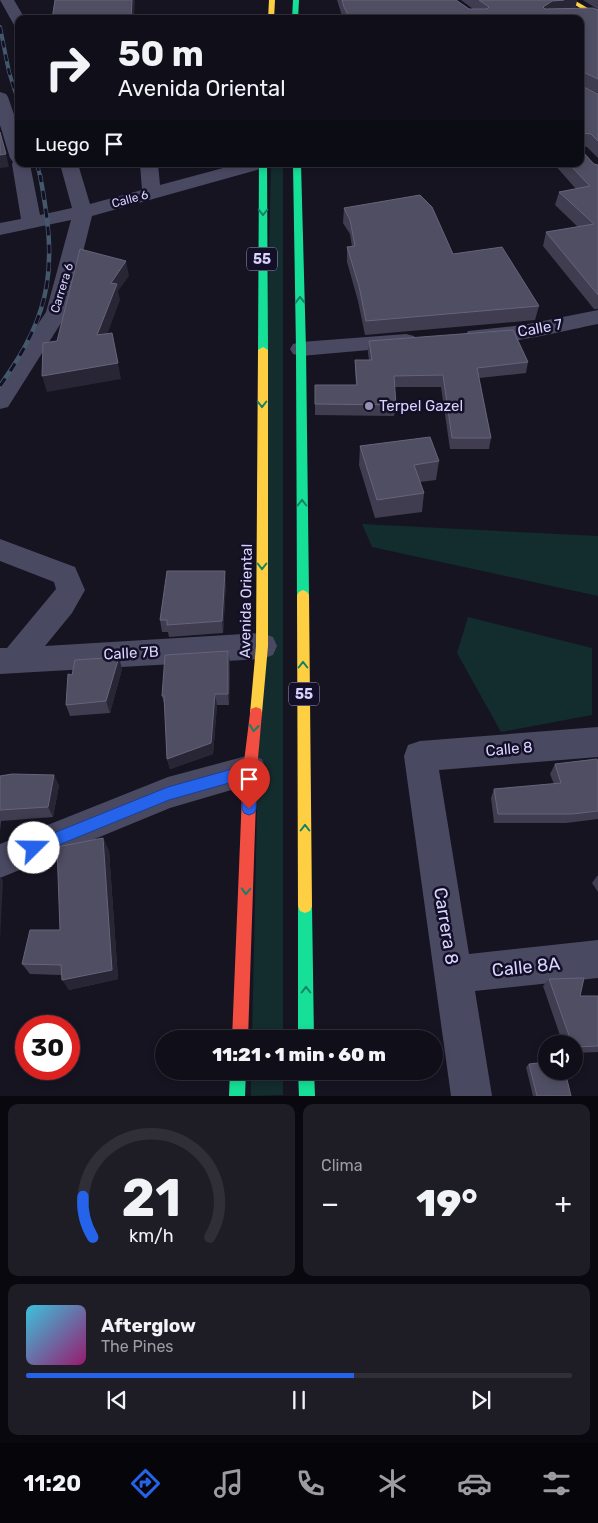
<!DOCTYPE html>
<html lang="es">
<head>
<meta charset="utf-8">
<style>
  body { margin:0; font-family:Rubik,sans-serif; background:#1e1d26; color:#f1f3f6; height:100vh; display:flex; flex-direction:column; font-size:19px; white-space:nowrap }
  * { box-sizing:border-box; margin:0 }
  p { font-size:16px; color:#9c9ca2 }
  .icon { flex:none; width:28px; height:28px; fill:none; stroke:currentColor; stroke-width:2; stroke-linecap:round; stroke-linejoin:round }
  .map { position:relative; height:1096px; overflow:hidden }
  .details { display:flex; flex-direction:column; gap:8px; padding:8px; background:#09080e; flex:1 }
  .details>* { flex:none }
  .hud { position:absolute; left:15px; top:15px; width:569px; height:152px; border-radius:10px; box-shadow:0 2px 8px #0003,0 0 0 1px #302f38; background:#100f19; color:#f1f3f6; overflow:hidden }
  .buttons { position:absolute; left:538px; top:1035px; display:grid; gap:10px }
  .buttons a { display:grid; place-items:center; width:45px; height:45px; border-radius:50%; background:#100f19; box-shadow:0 2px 8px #0003,0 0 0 1px #302f38; font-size:25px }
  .speed { position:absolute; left:15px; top:1015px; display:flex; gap:10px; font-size:25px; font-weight:700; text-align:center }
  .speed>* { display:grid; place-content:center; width:65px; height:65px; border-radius:50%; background:#100f19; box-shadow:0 2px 8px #0003,0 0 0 1px #302f38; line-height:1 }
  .speed .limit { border:8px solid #d22; background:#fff; color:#111 }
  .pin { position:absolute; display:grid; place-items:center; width:42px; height:42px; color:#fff; margin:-51px -21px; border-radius:50% 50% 50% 0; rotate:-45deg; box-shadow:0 0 5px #0007 }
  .pin .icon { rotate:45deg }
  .me { position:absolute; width:55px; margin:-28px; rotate:68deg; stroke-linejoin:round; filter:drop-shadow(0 0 4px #0008) }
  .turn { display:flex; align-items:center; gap:18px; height:105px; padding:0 20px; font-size:22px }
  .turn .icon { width:65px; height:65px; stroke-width:2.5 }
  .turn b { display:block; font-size:35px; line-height:42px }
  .then { display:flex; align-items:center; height:48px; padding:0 20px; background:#0003; gap:10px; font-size:19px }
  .big { font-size:38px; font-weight:800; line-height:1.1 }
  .details .tile { flex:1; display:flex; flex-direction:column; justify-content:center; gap:8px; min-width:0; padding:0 18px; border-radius:10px; background:#1e1d26 }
  .details .dial { align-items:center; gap:0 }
  .dial svg { height:130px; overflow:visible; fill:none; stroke:#302f38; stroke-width:7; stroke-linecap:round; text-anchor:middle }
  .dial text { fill:#f1f3f6; stroke:none }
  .song { display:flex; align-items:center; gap:15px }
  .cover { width:60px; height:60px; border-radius:8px; background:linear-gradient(135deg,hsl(190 70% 55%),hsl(320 70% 35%)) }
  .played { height:5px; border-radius:2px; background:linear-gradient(90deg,#2563eb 60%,#302f38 60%) }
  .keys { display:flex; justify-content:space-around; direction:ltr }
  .heat { display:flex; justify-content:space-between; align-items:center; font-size:28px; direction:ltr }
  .details .tiles { flex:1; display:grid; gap:8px; grid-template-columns:1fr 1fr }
  .tile:last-child { grid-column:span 2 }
  .trip { position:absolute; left:155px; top:1030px; width:288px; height:50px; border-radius:25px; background:#100f19; box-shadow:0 2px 8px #0003,0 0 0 1px #302f38; font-weight:800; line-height:50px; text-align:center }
  .dock { display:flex; height:80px; justify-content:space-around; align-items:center; background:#06060a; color:#9c9ca2 }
  .dock .icon { width:35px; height:35px }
  .dock .active { color:#2563eb }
  .dock b { font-size:22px; color:#f1f3f6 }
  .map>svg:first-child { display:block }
</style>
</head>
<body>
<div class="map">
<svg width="598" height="1096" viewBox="0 0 598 1096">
  <rect width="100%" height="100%" fill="#161421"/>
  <path fill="#132c2d" d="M271,164H283V1039H252Z
    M362,524L598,536V596L372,547Z
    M468,617L592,648V715L501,732L457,653Z
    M251,1071H283V1095L251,1096Z"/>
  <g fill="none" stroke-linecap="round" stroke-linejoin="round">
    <path fill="#4a4962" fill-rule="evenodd" d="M0,0H14L25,19H19V26L14,25Z
      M0,92L6,94L8,97L19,129V164H30L40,215L72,208L60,164H78L90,204L142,190L140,164H158L160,185L238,164H267L264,168L92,216L68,312L8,407L0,409V382L46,312L71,220L0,235V223L21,219L12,164L13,162L10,158L0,125Z
      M598,310V324C566,330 498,349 468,341L465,336L468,331L523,325Z
      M406,334L414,336L417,341L414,346L301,356L293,354L290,349L293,344L301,342Z
      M0,539L75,567L85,590L72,613L45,646L262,633L273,637L277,646L273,655L262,659L0,674V648H7L56,589L54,582L0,561Z
      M598,727V757L439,770L469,954L598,940V978L475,991L492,1096H451L404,756L408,745L420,741Z
      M250,755L262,759L266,770L262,781L170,808L0,878V844L168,777Z"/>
    <path fill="#16e098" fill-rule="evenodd" d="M293,0H299L298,19H292Z
      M259,164H267L268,350L263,353L258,350Z
      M293,164H301L306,349L309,595L307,598H299L297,595L296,349Z
      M305,899L310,901L312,906L314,1039H298V906L300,901Z
      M230,1071H246L245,1096H229Z
      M298,1071H314L315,1096H299Z"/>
    <path fill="#ffcf43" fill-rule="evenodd" d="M269,0H275L274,19H268Z
      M567,0H574L598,14V19Z
      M263,347L268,350V646L262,713L261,717L256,719L251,717L250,713L256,646L258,350Z
      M303,590L307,592L309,595L312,906L310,911L305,913L300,911L298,906L297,595L299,592Z"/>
    <path fill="#f24e42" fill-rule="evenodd" d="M256,707L261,709L262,713L257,770L248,1039H232L243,770L250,713L251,709Z"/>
    <defs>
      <path id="rail-far1" d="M0,27L9,72L19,104
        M37,164L40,176"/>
      <path id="rail" d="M0,386C54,310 57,265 40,175"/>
    </defs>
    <use href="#rail-far1" stroke="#43596b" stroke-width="4"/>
    <use href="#rail" stroke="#43596b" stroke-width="4.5"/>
    <use href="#rail-far1" stroke="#130f26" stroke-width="2.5" stroke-dasharray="7" stroke-linecap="butt"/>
    <use href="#rail" stroke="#130f26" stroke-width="3" stroke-dasharray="9" stroke-linecap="butt"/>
  </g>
  <path fill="#403d50" d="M337,0H456L469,9H473L461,0H577L575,9H597L583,0H598V93L582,86L598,94V158L587,147L582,146V151L594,164L598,165V309H594L543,246L546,232L578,227L555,205L559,192L576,189L554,164H580V19H343Z
    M344,208L453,254L539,306L535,320L365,335L358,301L347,262V247H352L350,234L343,223Z
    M369,341L528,362L526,373L479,378L491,438L489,449H450L441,387H394L396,405L394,416L315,415V385H356L355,371V360H369L368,353Z
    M360,446L439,461L436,480L420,482L424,493L422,512L375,518L359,465Z
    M226,583L223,633L169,637L168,632H162L160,620Z
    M230,663L229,705H217L213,754L170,769L167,759L165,707L162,696Z
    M122,669L110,713L70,716L66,705L72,675Z
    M598,761V819L566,823H494L491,798L494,789L554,784L550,774L555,764Z
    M0,776L59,785L53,817L1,821L0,831Z
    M103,838L109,851L118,979L69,990L61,975L30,974L22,964L60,930Z
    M597,876H598V892L592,883Z
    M549,979L580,996H598V1052L574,1053V1044H563L543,986Z
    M529,1064L571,1096H533L526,1067Z"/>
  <path fill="#282635" d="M132,0H135L134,19H131Z
    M564,0H577L575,10L550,13L543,7L552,1Z
    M6,154L9,167L0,168V155Z
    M126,261L129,276L118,291L120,300L101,351L97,335L111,283Z
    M112,333L121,379L47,392L42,376Z
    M225,571L226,583L223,633L222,621Z
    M228,651L230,663L229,705L228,694Z
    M119,657L122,669L110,713L106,701Z
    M215,694L217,705L213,754L170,769L167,759Z
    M54,775L59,785L53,817L48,807Z
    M103,838L109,851L118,979L69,990L62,980Z
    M0,877L3,880L0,941Z"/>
  <path fill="#504e63" stroke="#66637b" d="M55,0H132L131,19H52Z
    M342,0H456L469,9H487L489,7L479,0H564L552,1L543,7L545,9L593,8L598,10V79L581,71L582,86L598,94V141L591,134L582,133V151L594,164L598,165V295L546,232L594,224L559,192L590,186L569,164H580V19H350L344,7Z
    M0,132L6,154L0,155Z
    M420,195L432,207L453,254L502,247L539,306L366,321L359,286L347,247L355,246L350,220L344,208Z
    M80,249L126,261L111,283L117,284L97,335L112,333L118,363L42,376L43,343L57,341Z
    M513,330L528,362L477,368L491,438H452L443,375L394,376L396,405L315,404V385H357L355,360H372L369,341Z
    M430,437L439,461L414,465L424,493L377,500L360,446Z
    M167,571H225L222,621L167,625V620H160Z
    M228,651V694H215L211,743L167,759L164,696H162L165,655Z
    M119,657L106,701L66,705L68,674L72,675L75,660Z
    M597,759L598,761V811L572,814H498L494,789L561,783L555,764Z
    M12,774L54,775L48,807L0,810V776Z
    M103,838L112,970L62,980L61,965L22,964L30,930H60L57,847Z
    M584,978L580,996H598V1046L574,1047V1044H572L549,979Z
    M546,1062V1071H565L571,1096H537L529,1064Z"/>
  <defs><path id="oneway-chevron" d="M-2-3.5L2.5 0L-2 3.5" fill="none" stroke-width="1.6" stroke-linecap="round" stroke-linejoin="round" transform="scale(1.25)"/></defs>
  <g stroke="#158265">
    <use href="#oneway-chevron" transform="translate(263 212) rotate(90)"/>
    <use href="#oneway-chevron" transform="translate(300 300) rotate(-91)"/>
    <use href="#oneway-chevron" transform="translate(262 404) rotate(90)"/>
    <use href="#oneway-chevron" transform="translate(302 503) rotate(-90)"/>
    <use href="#oneway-chevron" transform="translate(262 566) rotate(90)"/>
    <use href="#oneway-chevron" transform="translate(303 665) rotate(-90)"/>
    <use href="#oneway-chevron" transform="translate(254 728) rotate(96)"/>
    <use href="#oneway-chevron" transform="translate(305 828) rotate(-90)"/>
    <use href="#oneway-chevron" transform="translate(246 891) rotate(92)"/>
    <use href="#oneway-chevron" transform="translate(306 990) rotate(-90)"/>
  </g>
  <path fill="#2563eb" stroke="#184099" d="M250,764L255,766L257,770L256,809L254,813L249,815L244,813L242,809L243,779L169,800L34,855L29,853L26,848L29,843L168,787Z"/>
  <circle fill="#9591b1" stroke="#130f26" stroke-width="2" cx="369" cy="406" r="5"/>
  <g text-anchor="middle" stroke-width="5" stroke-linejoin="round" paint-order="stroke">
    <g font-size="12" fill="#d9d4ff" stroke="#130f26">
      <text transform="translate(130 199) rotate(-15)" y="4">Calle 6</text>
      <text transform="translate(62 288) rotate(-73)" y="4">Carrera 6</text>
    </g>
    <g fill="#130f26" stroke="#9e99be" stroke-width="1">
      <rect x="247" y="247.5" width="30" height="23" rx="4"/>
      <rect x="289" y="682.5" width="30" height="23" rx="4"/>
    </g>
    <g font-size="14" font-weight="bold" fill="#d9d4ff">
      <text x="262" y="264">55</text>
      <text x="304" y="699">55</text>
    </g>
    <g font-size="15" fill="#d9d4ff" stroke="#130f26">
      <text transform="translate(540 328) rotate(-10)" y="5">Calle 7</text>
      <text transform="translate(246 601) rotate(-89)" y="5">Avenida Oriental</text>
      <text transform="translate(131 653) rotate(-3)" y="5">Calle 7B</text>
      <text transform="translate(509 749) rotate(-5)" y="5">Calle 8</text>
    </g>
    <g font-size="15" fill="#d9d4ff" stroke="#130f26" text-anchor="start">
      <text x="379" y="411">Terpel Gazel</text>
    </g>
    <g font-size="18" fill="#d9d4ff" stroke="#130f26">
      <text transform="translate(446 926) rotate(81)" y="6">Carrera 8</text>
      <text transform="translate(526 967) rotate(-6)" y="6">Calle 8A</text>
    </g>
  </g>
</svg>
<div class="buttons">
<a><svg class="icon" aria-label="sound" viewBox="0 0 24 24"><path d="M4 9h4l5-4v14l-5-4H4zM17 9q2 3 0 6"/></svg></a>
</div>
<div class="speed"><div class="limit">30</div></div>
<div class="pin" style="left:249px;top:809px;background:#d93025"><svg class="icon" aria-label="arrive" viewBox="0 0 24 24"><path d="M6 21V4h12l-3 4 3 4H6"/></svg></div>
<svg class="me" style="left:34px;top:848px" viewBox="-20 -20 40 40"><circle r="19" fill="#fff"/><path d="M0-13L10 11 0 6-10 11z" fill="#2563eb"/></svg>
<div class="trip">11:21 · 1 min · 60 m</div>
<div class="hud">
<div class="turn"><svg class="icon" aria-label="right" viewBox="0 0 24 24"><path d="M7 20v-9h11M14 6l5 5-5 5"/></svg><div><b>50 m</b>Avenida Oriental</div></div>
<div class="then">Luego<svg class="icon" aria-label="arrive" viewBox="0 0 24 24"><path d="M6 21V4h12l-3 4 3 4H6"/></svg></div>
</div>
</div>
<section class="details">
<div class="tiles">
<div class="tile dial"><svg viewBox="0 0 100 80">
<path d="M14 69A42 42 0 1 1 86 69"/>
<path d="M14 69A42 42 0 0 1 8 44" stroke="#2563eb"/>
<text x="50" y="56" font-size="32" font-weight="700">21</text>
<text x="50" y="72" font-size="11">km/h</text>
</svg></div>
<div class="tile"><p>Clima</p>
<div class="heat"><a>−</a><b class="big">19°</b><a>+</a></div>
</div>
<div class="tile">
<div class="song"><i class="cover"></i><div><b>Afterglow</b><p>The Pines</p></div></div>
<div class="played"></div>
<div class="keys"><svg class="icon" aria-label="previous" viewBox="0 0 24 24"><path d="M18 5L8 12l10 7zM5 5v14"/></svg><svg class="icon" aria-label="pause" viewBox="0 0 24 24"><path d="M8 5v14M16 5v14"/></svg><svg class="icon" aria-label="next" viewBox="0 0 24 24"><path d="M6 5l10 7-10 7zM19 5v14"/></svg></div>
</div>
</div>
</section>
<nav class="dock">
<b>11:20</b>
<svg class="icon active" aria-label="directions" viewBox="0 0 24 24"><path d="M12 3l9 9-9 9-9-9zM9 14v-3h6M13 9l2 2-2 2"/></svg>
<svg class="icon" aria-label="music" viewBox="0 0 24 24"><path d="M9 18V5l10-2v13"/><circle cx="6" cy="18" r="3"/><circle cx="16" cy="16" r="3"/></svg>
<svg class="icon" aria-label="phone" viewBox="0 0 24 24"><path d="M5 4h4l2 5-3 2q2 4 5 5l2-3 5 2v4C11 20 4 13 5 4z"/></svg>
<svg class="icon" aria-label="climate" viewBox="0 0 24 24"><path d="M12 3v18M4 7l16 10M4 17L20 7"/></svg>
<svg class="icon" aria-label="car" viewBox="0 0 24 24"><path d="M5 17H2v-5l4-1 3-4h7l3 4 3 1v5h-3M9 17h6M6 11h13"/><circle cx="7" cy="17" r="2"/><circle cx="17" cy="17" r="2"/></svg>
<svg class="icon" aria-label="filters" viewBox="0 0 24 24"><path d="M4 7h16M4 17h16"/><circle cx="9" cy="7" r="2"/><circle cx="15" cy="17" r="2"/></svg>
</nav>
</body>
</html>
